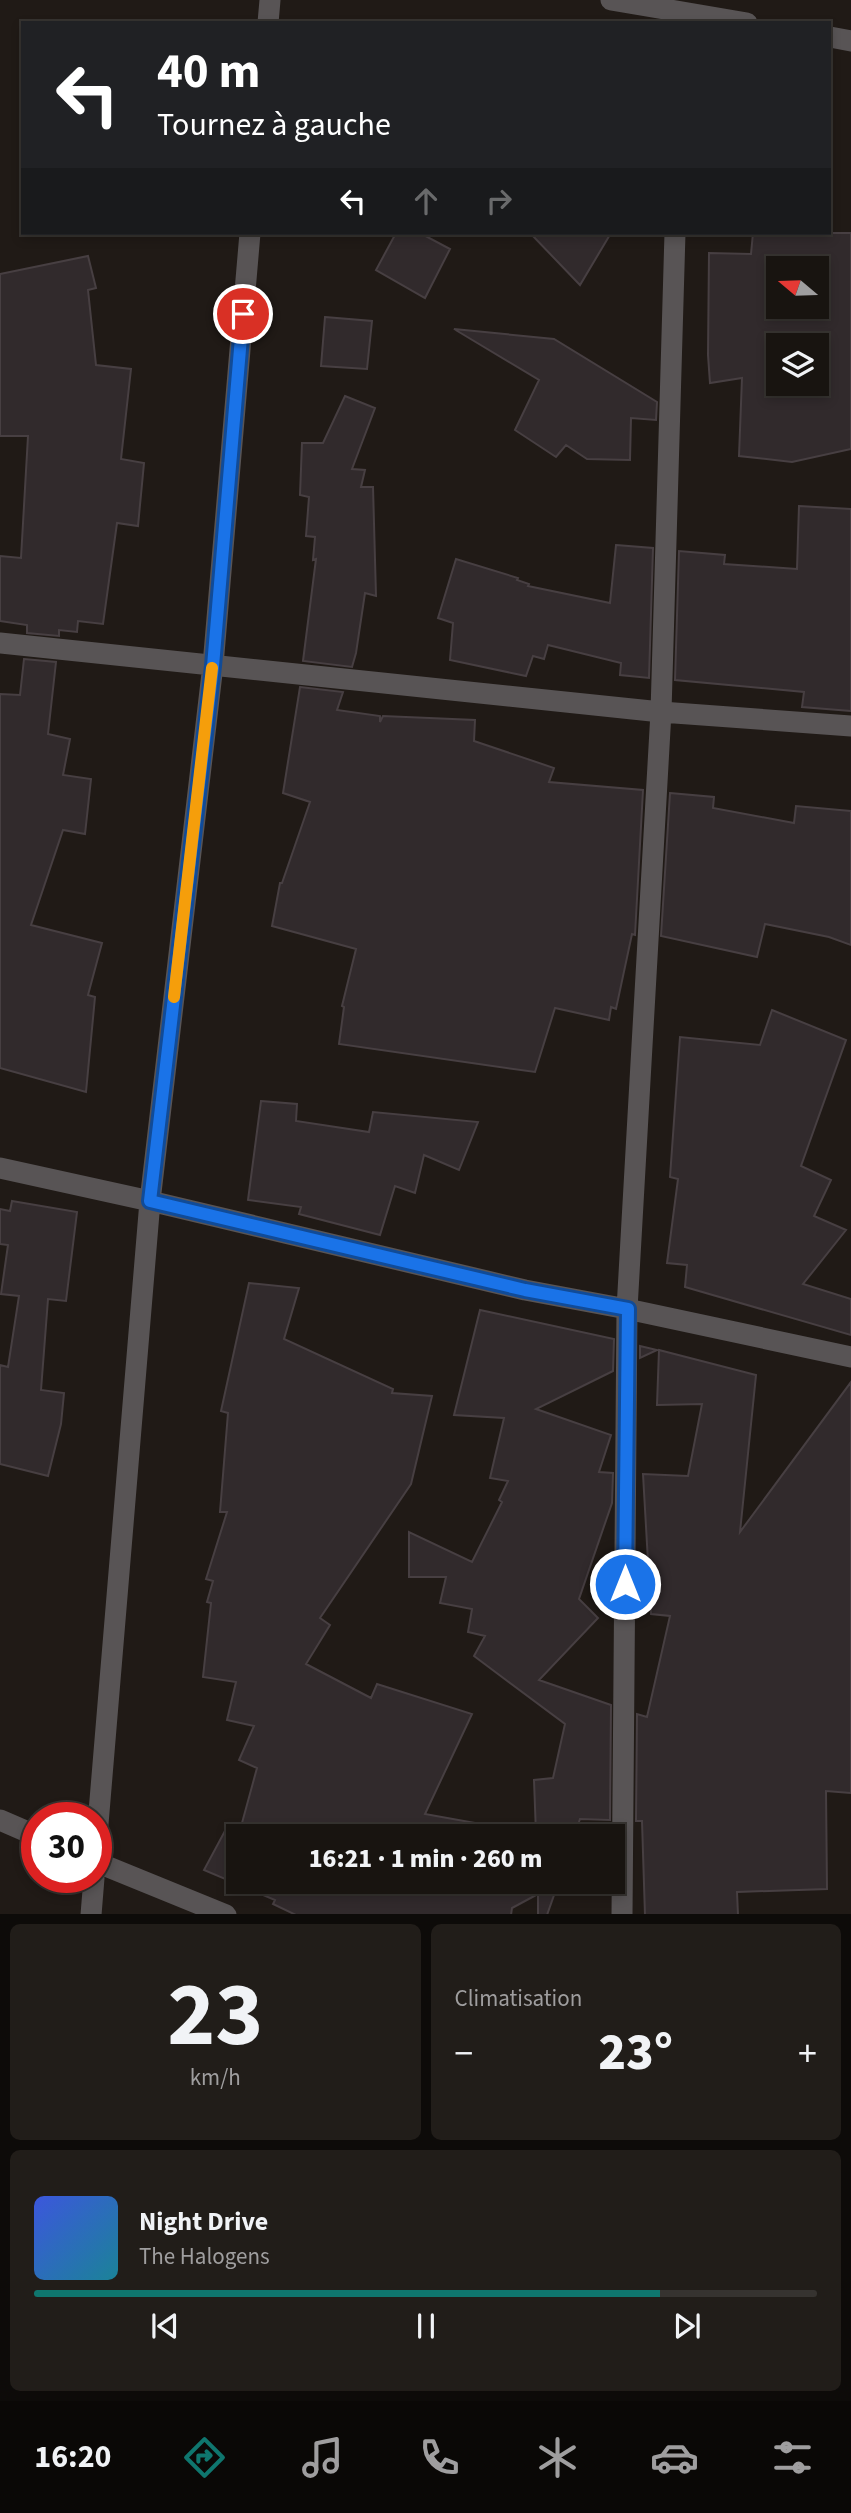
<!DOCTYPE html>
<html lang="fr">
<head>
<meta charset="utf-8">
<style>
  body { margin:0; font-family:"Source Sans 3",sans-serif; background:#211d19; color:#f1f3f6; height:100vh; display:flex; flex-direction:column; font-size:26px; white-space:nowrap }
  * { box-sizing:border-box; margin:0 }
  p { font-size:23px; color:#9f9e9f }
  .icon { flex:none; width:38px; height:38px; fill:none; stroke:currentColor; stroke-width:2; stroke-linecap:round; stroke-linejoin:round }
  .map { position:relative; height:1914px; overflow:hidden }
  .sheet { display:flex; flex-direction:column; gap:10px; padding:10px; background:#0d0b09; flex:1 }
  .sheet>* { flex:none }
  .top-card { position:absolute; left:21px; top:21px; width:810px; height:214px; border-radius:0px; box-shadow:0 4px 10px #0003,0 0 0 2px #363330; background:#202124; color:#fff; overflow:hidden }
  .needle { width:46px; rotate:289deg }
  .buttons { position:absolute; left:766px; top:256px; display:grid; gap:14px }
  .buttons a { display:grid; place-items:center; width:63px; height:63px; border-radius:0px; background:#181410; box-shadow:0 4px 10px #0003,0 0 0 2px #363330; font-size:35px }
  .speed { position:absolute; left:21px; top:1802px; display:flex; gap:14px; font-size:35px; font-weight:700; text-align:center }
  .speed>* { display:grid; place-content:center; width:91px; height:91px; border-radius:50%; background:#181410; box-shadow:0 4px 10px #0003,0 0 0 2px #363330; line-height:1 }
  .speed .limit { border:10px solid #d22; background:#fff; color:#111 }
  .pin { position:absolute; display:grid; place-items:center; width:60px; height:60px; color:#fff; margin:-30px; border:4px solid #fff; border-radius:50%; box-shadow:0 2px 7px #0007 }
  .me { position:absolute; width:77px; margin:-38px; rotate:0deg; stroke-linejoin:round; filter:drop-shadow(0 0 5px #0008) }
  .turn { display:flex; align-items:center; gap:24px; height:147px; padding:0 21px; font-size:32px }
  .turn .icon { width:91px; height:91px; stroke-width:2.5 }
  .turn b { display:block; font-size:49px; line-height:60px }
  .lanes { display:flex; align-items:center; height:66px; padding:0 21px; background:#0003; justify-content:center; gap:35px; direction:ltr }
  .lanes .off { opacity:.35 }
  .big { font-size:52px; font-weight:800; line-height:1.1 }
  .sheet .card { flex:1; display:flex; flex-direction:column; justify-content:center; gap:10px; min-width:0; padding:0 24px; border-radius:10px; background:#211d19 }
  .sheet .dial { align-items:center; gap:0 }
  .dial b { font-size:91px; line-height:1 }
  .song { display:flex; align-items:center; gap:21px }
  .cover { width:84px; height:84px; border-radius:10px; background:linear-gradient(135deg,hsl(230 70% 55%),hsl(190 70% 35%)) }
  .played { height:7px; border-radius:4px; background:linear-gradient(90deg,#0f766e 80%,#363330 80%) }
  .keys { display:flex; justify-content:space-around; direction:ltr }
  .heat { display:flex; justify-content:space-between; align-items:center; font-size:38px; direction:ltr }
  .sheet .tiles { flex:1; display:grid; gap:10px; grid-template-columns:1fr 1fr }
  .card:last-child { grid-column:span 2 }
  .trip { position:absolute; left:226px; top:1824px; width:399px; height:70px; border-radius:0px; background:#181410; box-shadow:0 4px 10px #0003,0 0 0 2px #363330; font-weight:800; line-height:70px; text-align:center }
  .tabs { display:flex; height:112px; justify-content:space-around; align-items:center; background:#0a0806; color:#9f9e9f }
  .tabs .icon { width:49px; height:49px }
  .tabs .active { color:#0f766e }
  .tabs b { font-size:32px; color:#f1f3f6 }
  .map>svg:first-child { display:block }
</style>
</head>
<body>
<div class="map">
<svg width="851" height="1915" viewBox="0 0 851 1915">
  <rect width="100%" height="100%" fill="#201a16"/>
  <path fill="#312a2c" stroke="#473f42" stroke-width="2" fill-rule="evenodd" d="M396,233H420L450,249L425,298L376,270Z
    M530,233H611L580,285Z
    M753,233H851V449L792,462L739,456L742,378L710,383L708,355L709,253L751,254ZM779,268H817V306H779ZM779,345H817V383H779Z
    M88,256L96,288L88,290L96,365L131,369L121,459L144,463L138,526L117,523L103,624L78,621L77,632L59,630V636L27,633V625L0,621V556L21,558L28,436H0V274Z
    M325,317L372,321L367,369L321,366Z
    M454,329L554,339L657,402L656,420L631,418L630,460L587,459L566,445L556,457L515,430L539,380Z
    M345,396L375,408L352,469L365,470L361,487H373L376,596L365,593L356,653L352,667L303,661L316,559L313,560L315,537L306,536L309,497L300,495L302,443H323Z
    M799,506L851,509V711L802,707L804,692L675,680L679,551L725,555L724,564L797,569Z
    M616,545L653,548L649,678L620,675L621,663L548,645L544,659L533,656L526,676L450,660L453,623L438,618L456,559L518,578L517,580L529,584L528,586L610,603Z
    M24,659L56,662L48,734L70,739L63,775L91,779L85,834L63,830L31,925L102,943L88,995L95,997L86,1092L0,1068V694L20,695Z
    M300,687L343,692L337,710L380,716V722L383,716L475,720L474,741L554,768L549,782L643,790L635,935L632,934L616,1009L611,1007L609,1020L555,1008L535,1072L339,1044L344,1007L342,1006L356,949L272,926L280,883H282L310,802L283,793Z
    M670,793L714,797L713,808L794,823L796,806L851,811V945L829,937L765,924L757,957L661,936Z
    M772,1010L846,1040L801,1166L831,1180L814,1216L846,1230L803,1284L851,1299V1335L685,1287L687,1265L667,1263L678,1179L670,1177L680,1037L760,1045Z
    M261,1101L297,1104L296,1121L369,1132L373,1112L478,1122L459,1170L424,1155L415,1193L395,1186L380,1235L299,1214L301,1207L248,1200Z
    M12,1201L77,1212L66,1301L48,1299L41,1390L64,1393L61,1424L48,1476L0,1464V1365L8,1367L19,1296L1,1294L8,1245L0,1244V1209L10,1211Z
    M249,1283L299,1288L284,1339L393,1389L392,1393L432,1396L411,1484L320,1618L330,1625L306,1664L371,1698L377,1684L472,1714L425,1814L536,1834L534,1780L553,1778L565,1724L474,1656L485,1636L468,1632L472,1609L440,1603L446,1577H409V1532L472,1562L502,1502L499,1500L508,1481L490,1478L504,1418L454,1415L480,1310L614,1339L613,1371L536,1409L611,1435L599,1472L613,1473L612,1503L579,1599L598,1618L539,1680L611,1705L610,1820L580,1819L574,1836H238V1881H559L547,1915H538V1894L512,1908L511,1915H296L273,1904L275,1900L204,1870L226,1829L239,1834L257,1768L239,1760L254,1726L227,1720L236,1682L203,1677L211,1603L207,1602L213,1581L206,1579L227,1512H220L228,1413L221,1411Z
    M640,1346L657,1350L640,1358Z
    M659,1350L756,1375L740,1532L851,1382V1793L826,1791L827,1889L737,1892L738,1915H645L642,1821H636L637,1714L647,1717L670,1616L651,1614L643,1474L688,1476L702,1404L657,1405Z"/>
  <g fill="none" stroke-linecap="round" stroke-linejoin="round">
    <path stroke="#585455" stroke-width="21" d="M611,0L747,23
      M268,23L270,0
      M830,37L851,41
      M0,643L661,712L851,726
      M0,1168L150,1201L525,1290L627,1309L851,1357
      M0,1820L37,1836
      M96,1848L150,1201L213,665L250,233
      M96,1862L226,1915
      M91,1915L94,1878
      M622,1915L627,1309L661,712L675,233"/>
  </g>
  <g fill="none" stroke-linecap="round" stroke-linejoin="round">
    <defs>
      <path id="route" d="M243,314L213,666L150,1201L525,1290L628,1309L625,1584"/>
    </defs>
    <use href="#route" stroke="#114b97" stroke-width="18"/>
    <use href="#route" stroke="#1a73e8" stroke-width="12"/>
    <path stroke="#f59e0b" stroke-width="12" d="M174,997L212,668"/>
  </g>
</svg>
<div class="buttons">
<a><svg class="needle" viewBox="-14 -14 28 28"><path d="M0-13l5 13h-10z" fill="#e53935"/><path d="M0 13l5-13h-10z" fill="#9f9e9f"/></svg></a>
<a><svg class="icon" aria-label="layers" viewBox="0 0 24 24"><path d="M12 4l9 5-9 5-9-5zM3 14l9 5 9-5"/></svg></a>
</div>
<div class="speed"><div class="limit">30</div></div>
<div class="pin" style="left:243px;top:314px;background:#d93025"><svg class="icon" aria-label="arrive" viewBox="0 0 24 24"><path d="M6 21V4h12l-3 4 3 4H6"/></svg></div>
<svg class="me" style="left:625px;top:1584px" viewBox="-20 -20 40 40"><circle r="17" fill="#1a73e8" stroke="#fff" stroke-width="3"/><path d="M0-11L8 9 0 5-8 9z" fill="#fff"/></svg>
<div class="trip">16:21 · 1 min · 260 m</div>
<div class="top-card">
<div class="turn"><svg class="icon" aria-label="left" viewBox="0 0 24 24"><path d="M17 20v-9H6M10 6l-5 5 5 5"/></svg><div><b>40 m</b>Tournez à gauche</div></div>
<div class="lanes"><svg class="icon" aria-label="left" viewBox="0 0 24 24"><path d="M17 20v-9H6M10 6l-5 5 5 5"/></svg><svg class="icon off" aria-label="ahead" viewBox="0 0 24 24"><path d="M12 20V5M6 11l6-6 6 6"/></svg><svg class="icon off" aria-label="right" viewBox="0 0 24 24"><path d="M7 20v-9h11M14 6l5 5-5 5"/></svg></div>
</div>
</div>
<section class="sheet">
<div class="tiles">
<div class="card dial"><b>23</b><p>km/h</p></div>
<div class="card"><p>Climatisation</p>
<div class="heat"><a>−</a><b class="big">23°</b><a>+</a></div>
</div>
<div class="card">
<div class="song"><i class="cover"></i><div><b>Night Drive</b><p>The Halogens</p></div></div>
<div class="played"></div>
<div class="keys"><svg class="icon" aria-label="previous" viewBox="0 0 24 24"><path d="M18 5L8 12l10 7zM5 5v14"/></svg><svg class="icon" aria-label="pause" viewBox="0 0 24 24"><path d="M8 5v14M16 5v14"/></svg><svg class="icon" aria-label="next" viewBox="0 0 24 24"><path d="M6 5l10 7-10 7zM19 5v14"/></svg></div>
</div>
</div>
</section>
<nav class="tabs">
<b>16:20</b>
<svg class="icon active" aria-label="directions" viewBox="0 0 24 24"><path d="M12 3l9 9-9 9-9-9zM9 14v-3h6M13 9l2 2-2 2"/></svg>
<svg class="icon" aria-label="music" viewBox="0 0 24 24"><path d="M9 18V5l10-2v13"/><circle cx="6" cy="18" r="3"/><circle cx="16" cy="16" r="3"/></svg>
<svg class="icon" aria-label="phone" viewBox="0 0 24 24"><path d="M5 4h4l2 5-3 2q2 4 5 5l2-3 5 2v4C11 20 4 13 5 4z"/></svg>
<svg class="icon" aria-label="climate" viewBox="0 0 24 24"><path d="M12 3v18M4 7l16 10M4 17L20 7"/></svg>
<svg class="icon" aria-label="car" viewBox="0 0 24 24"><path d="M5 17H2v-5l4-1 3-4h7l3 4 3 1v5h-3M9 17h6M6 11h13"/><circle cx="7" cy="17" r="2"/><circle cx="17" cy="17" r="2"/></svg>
<svg class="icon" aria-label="filters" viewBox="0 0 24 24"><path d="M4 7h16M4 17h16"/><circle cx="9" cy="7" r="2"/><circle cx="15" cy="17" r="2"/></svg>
</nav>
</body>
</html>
